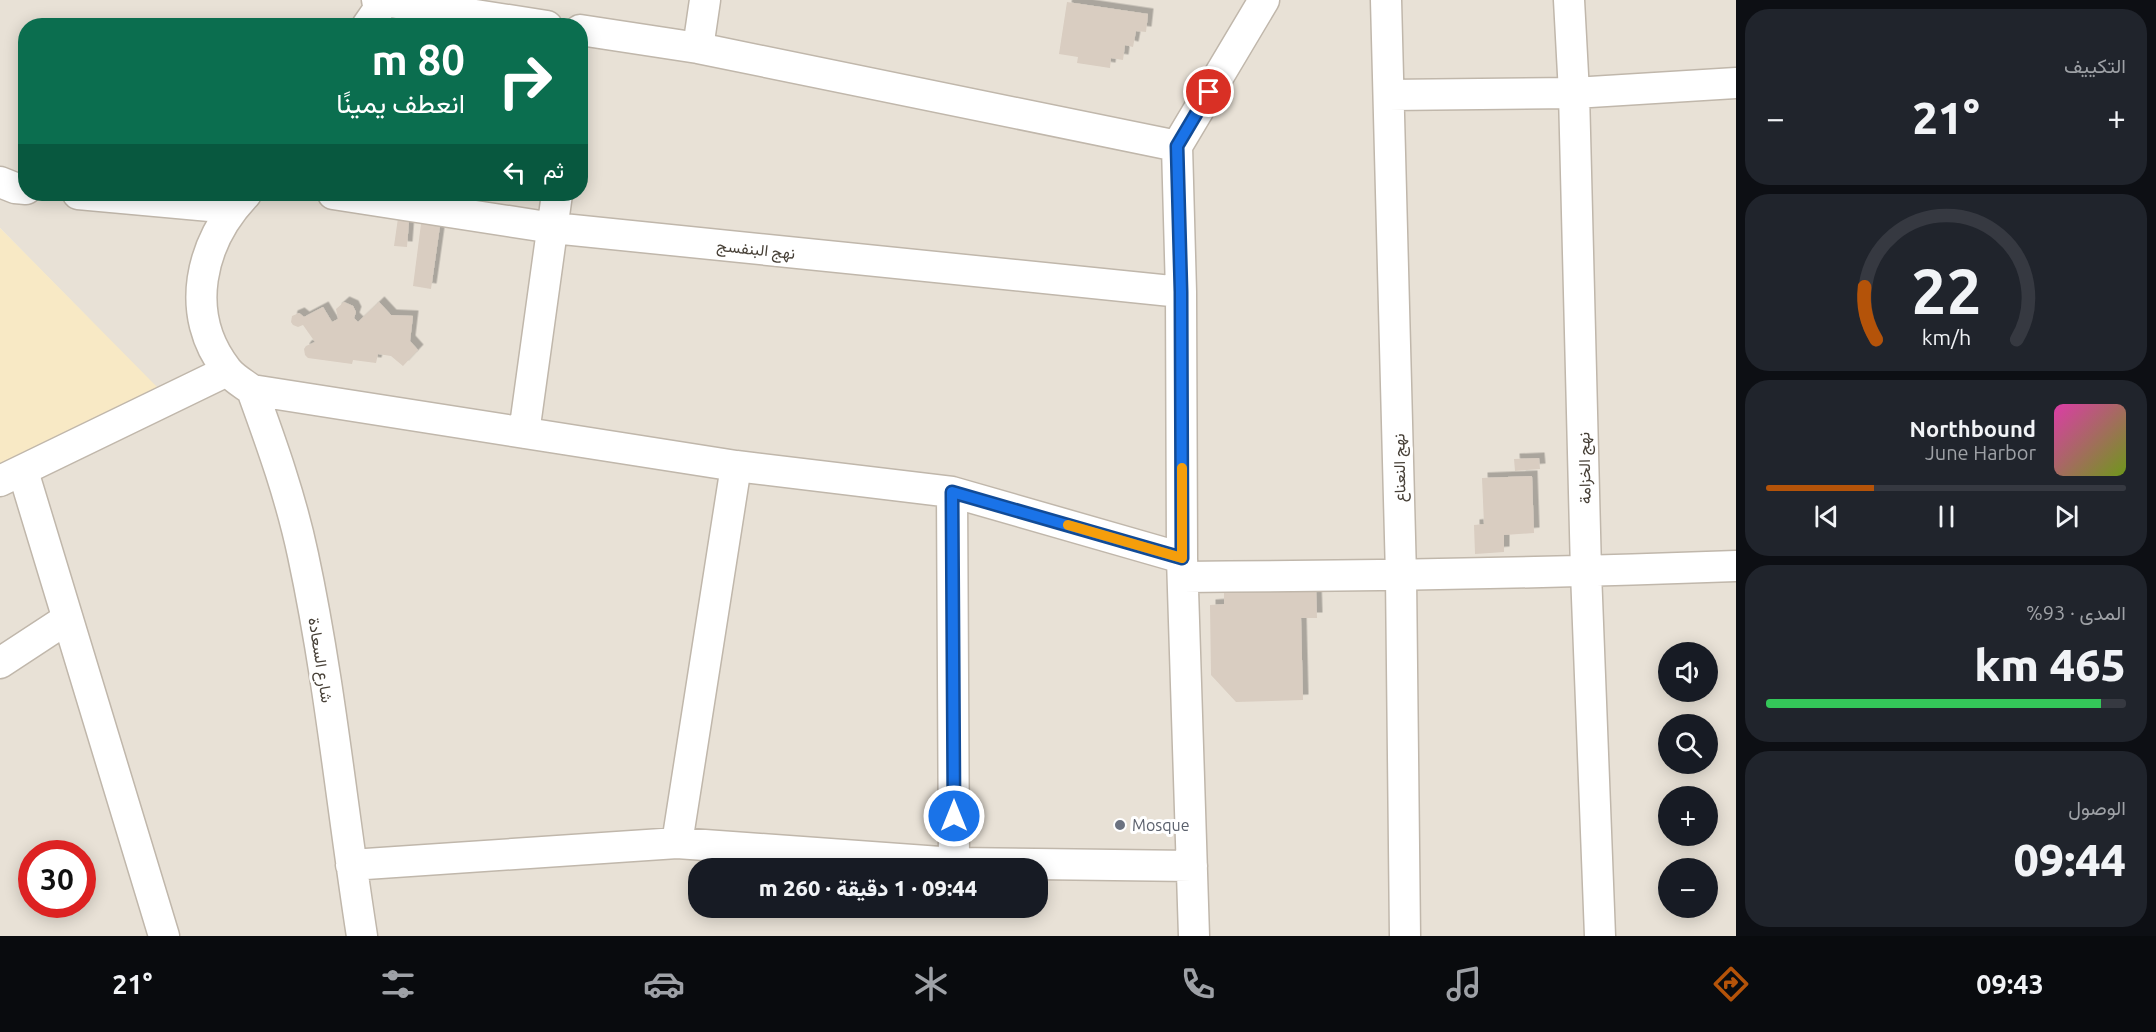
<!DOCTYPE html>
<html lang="ar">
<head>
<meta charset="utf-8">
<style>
  body { margin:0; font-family:Ubuntu,Vazirmatn,sans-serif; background:#20242c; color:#f1f3f6; direction:rtl; height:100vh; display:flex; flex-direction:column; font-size:22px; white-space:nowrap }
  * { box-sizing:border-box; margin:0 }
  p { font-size:20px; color:#9ea1a6 }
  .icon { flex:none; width:33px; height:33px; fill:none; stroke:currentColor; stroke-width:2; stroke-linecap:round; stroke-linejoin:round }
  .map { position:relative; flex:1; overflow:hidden; direction:ltr }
  .sheet { display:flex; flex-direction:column; gap:9px; padding:9px; background:#0d0f14; width:420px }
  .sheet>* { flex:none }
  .top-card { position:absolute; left:18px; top:18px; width:570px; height:183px; border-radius:24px; box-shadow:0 3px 15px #0003; direction:rtl; background:#0b6e4f; color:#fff; overflow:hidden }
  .buttons { position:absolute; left:1658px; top:642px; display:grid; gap:12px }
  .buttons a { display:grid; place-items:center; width:60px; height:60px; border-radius:50%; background:#171b24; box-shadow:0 3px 15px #0003; font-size:30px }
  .speed { position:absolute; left:18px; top:840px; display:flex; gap:12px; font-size:30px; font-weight:700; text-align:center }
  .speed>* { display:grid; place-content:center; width:78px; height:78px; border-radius:50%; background:#171b24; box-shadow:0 3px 15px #0003; line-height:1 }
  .speed .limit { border:9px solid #d22; background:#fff; color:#111 }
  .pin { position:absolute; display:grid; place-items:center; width:51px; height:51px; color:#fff; margin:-26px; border:3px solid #fff; border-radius:50%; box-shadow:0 2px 6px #0007 }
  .me { position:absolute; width:66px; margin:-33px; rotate:0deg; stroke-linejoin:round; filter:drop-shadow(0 0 4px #0008) }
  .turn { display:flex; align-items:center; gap:21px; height:126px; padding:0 24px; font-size:27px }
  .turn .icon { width:78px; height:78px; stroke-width:2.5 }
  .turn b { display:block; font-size:42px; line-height:51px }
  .then { display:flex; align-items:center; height:57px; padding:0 24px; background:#0003; gap:12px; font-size:22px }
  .big { font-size:45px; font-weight:800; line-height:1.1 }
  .sheet .card { flex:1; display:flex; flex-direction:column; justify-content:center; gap:9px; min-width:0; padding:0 21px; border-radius:24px; background:#20242c }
  .sheet .dial { align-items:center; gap:0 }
  .dial svg { height:156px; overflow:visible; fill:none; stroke:#363941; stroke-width:7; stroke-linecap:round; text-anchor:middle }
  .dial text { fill:#f1f3f6; stroke:none }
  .song { display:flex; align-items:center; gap:18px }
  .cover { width:72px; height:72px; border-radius:9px; background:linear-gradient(135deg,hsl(320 70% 55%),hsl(80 70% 35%)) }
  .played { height:6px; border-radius:3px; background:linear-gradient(90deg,#b45309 30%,#363941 30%) }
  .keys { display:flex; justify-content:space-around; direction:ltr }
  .heat { display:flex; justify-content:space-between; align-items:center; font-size:33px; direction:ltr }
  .charge { height:9px; border-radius:4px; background:linear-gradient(90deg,#34c759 93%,#363941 0) }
  .trip { position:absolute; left:688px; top:858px; width:360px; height:60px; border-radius:24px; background:#171b24; box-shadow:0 3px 15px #0003; font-weight:800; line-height:60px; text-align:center; direction:rtl }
  .dock { display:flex; height:96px; justify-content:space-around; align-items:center; background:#090b0e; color:#9ea1a6 }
  .dock .icon { width:42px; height:42px }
  .dock .active { color:#b45309 }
  .dock b { font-size:27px; color:#f1f3f6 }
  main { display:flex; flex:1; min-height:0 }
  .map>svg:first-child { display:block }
</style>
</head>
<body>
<main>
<section class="sheet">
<div class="card"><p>التكييف</p>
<div class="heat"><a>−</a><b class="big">21°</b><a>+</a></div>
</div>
<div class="card dial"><svg viewBox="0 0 100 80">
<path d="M14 69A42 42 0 1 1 86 69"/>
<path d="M14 69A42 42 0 0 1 8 42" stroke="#b45309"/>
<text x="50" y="56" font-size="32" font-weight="700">22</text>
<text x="50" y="72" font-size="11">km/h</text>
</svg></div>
<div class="card">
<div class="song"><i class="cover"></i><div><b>Northbound</b><p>June Harbor</p></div></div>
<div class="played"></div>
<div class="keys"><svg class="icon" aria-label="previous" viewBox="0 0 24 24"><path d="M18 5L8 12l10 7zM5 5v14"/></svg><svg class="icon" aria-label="pause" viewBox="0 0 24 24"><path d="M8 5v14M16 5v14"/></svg><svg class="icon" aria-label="next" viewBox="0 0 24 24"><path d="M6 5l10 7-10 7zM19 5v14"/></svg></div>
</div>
<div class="card"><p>المدى · 93%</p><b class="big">465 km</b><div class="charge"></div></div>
<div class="card"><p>الوصول</p><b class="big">09:44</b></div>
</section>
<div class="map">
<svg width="1736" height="936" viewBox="0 0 1736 936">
  <defs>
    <filter id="shadow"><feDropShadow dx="5.5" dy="-5.5" stdDeviation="0" flood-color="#0004"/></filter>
  </defs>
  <rect width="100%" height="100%" fill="#f4f0e8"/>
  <path fill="#e8e1d6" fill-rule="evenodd" d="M0,0H1736V936H0V470L161,392L0,228ZM26,26H580V194H26ZM1668,652H1707V692H1668ZM1668,724H1707V764H1668ZM1668,796H1707V836H1668ZM32,854H82V904H32ZM699,868H1038V908H699ZM1668,868H1707V908H1668Z"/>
  <path fill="#f8e9c5" d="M0,228L162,392L0,470Z"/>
  <path fill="#d9cdc1" filter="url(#shadow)" d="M1067,2L1148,14L1146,32L1136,31L1133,47L1125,45L1123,60L1111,58L1110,68L1077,63L1078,57L1059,54Z
    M398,218L409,221L407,247L394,246Z
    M421,224L440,226L431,289L413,286Z
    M344,302L353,306L356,312L354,318L358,322L379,302L391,315L413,316L410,341L418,350L403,366L391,356L378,354L376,363L353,360L352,364L308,358L305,355L304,349L306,346L315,342L303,325L298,327L293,325L291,322L292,316L299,313L304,317L323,307L332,322L338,319L336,309Z
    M1539,458L1540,469L1515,471L1514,459Z
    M1532,476L1534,533L1504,535V552L1475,554L1474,525L1484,524L1482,478Z
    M1316,587L1317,618H1301L1303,700L1236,702L1211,675L1210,605L1224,604V590Z"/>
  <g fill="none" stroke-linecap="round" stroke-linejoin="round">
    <defs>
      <path id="street" d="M377,0L547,26
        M1386,0L1401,576L1405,936
        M1569,0L1574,93L1586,572L1600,936
        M367,26L385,0
        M580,30L698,48L1177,146
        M698,48L705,0
        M1389,95L1574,93L1736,83
        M0,182L15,188L26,189
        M78,194L232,208
        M246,194C200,242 183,314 227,370C233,378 244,384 252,390L736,466L952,492L1182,558
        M333,194L553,228L1181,292
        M252,390C272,445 291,498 303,555C330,681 342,809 362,936
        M524,433L557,194
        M23,471L164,936
        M0,481L227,371
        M952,492L954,863
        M1184,577C1368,576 1552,573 1736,566
        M0,663L67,619
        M677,843L736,466
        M351,865L677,843L954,863L1192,866
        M1194,936L1182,558L1181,292L1177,146L1264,0"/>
    </defs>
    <use href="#street" stroke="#c0b7ab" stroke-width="33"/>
    <use href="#street" stroke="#fff" stroke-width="30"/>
  </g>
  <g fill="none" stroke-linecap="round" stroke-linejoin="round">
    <defs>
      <path id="route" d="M954,816L952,492L1182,558L1181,292L1177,146L1209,92"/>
    </defs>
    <use href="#route" stroke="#114b97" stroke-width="15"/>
    <use href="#route" stroke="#1a73e8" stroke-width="10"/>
    <path stroke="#f59e0b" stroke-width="10" d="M1068,525L1182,558V468"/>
  </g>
  <circle fill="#6b7280" stroke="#fff" stroke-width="2" cx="1120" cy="825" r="6"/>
  <g text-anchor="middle" stroke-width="6" stroke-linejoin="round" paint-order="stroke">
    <g font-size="16" fill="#474037" stroke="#fff">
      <text transform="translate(756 249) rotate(6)" y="6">نهج البنفسج</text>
      <text transform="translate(1399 468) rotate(-91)" y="6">نهج النعناع</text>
      <text transform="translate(1584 468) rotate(-91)" y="6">نهج الخزامة</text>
      <text transform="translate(321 660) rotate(81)" y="6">شارع السعادة</text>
    </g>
    <g font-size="16" fill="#5b616d" stroke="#fff" text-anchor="start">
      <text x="1132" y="831">Mosque</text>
    </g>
  </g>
</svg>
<div class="buttons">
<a><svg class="icon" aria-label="sound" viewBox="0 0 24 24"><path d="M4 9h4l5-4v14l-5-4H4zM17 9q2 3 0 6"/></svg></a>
<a><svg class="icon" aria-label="search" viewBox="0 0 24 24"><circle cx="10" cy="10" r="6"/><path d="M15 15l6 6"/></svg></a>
<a>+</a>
<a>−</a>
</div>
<div class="speed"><div class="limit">30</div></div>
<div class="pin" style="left:1209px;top:92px;background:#d93025"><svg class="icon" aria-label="arrive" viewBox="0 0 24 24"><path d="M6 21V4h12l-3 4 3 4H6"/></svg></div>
<svg class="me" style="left:954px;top:816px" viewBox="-20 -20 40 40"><circle r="17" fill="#1a73e8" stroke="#fff" stroke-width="3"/><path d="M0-11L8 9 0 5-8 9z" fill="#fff"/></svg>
<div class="trip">09:44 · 1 دقيقة · 260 m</div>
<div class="top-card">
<div class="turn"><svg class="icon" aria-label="right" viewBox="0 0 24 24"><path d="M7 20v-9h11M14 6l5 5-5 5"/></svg><div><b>80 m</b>انعطف يمينًا</div></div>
<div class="then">ثم<svg class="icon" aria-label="left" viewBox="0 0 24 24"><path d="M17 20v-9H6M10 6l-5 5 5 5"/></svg></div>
</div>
</div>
</main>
<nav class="dock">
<b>09:43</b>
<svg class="icon active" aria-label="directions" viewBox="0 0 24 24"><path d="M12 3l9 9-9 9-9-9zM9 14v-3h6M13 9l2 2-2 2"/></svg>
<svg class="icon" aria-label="music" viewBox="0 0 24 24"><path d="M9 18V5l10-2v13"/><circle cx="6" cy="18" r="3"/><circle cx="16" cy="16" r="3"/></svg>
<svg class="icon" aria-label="phone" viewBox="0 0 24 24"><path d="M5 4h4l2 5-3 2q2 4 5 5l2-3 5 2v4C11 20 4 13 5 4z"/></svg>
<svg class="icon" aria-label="climate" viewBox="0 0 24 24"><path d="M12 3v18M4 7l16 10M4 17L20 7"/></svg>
<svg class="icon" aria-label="car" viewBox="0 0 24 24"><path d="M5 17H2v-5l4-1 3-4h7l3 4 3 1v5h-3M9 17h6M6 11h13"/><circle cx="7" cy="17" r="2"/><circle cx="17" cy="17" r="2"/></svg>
<svg class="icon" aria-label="filters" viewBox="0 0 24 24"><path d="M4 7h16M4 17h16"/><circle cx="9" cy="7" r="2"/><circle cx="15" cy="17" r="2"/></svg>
<b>21°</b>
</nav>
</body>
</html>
